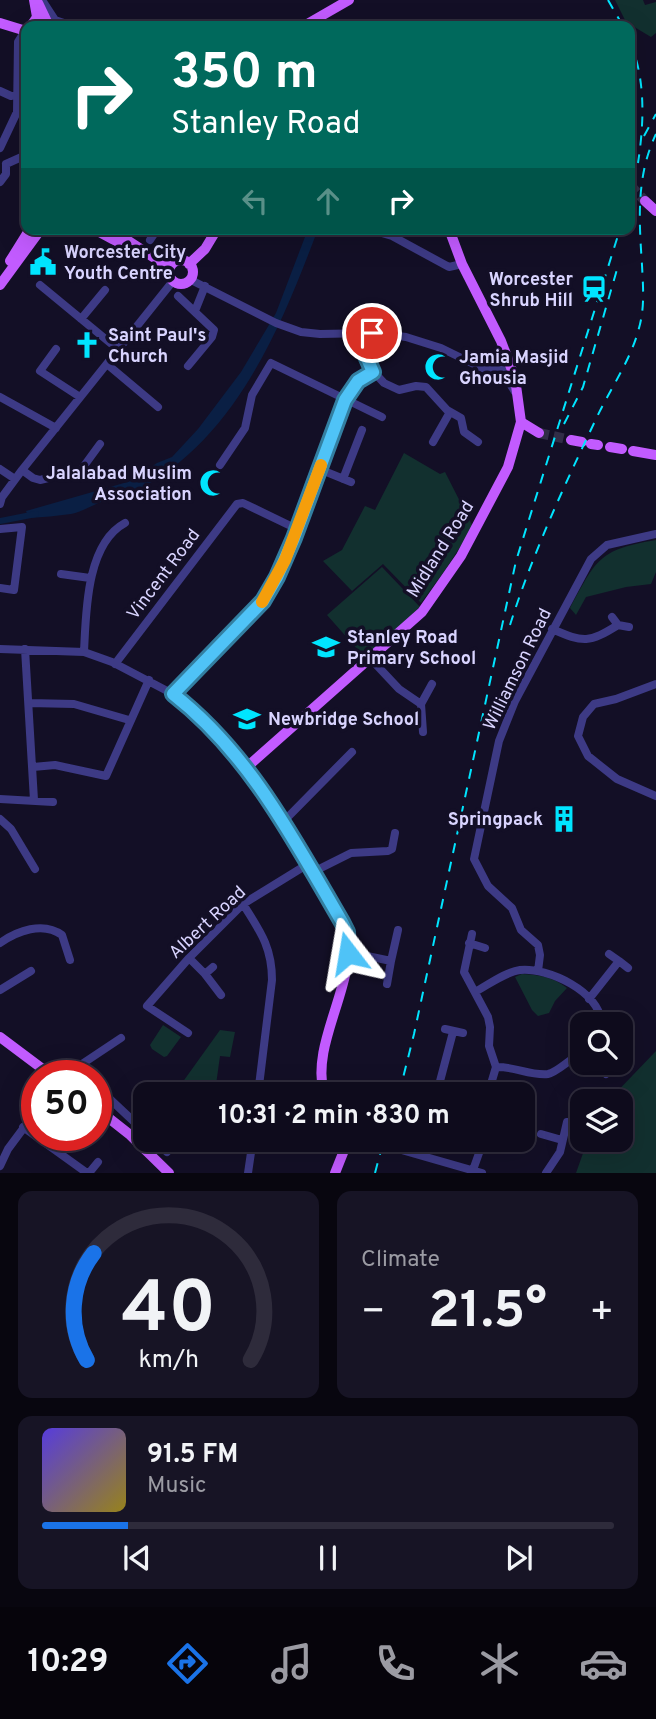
<!DOCTYPE html>
<html lang="en">
<head>
<meta charset="utf-8">
<style>
  body { margin:0; font-family:Overpass,sans-serif; background:#171425; color:#f1f3f6; height:100vh; display:flex; flex-direction:column; font-size:26px; white-space:nowrap }
  * { box-sizing:border-box; margin:0 }
  p { font-size:23px; color:#9b9ba3 }
  .icon { flex:none; width:38px; height:38px; fill:none; stroke:currentColor; stroke-width:2; stroke-linecap:round; stroke-linejoin:round }
  .map { position:relative; height:1173px; overflow:hidden }
  .side { display:flex; flex-direction:column; gap:18px; padding:18px; background:#08060f; flex:1 }
  .side>* { flex:none }
  .hud { position:absolute; left:21px; top:21px; width:614px; height:214px; border-radius:14px; box-shadow:0 7px 28px #0002,0 0 0 2px #2e2b3b; background:#00695c; color:#fff; overflow:hidden }
  .fabs { position:absolute; left:570px; top:1012px; display:grid; gap:14px }
  .fabs a { display:grid; place-items:center; width:63px; height:63px; border-radius:14px; background:#0e0b1c; box-shadow:0 7px 28px #0002,0 0 0 2px #2e2b3b; font-size:35px }
  .speed { position:absolute; left:21px; top:1060px; display:flex; gap:14px; font-size:35px; font-weight:700; text-align:center }
  .speed>* { display:grid; place-content:center; width:91px; height:91px; border-radius:50%; background:#0e0b1c; box-shadow:0 7px 28px #0002,0 0 0 2px #2e2b3b; line-height:1 }
  .speed .limit { border:10px solid #d22; background:#fff; color:#111 }
  .pin { position:absolute; display:grid; place-items:center; width:60px; height:60px; color:#fff; margin:-30px; border:4px solid #fff; border-radius:50%; box-shadow:0 2px 7px #0007 }
  .me { position:absolute; width:77px; margin:-38px; rotate:346deg; stroke-linejoin:round; filter:drop-shadow(0 0 5px #0008) }
  .turn { display:flex; align-items:center; gap:24px; height:147px; padding:0 35px; font-size:32px }
  .turn .icon { width:91px; height:91px; stroke-width:2.5 }
  .turn b { display:block; font-size:49px; line-height:60px }
  .lanes { display:flex; align-items:center; height:66px; padding:0 35px; background:#0003; justify-content:center; gap:35px; direction:ltr }
  .lanes .off { opacity:.35 }
  .big { font-size:52px; font-weight:700; line-height:1.1 }
  .side .tile { flex:1; display:flex; flex-direction:column; justify-content:center; gap:10px; min-width:0; padding:0 24px; border-radius:14px; background:#171425 }
  .side .dial { align-items:center; gap:0 }
  .dial svg { height:182px; overflow:visible; fill:none; stroke:#2e2b3b; stroke-width:7; stroke-linecap:round; text-anchor:middle }
  .dial text { fill:#f1f3f6; stroke:none }
  .song { display:flex; align-items:center; gap:21px }
  .cover { width:84px; height:84px; border-radius:10px; background:linear-gradient(135deg,hsl(250 70% 55%),hsl(50 70% 35%)) }
  .played { height:7px; border-radius:4px; background:linear-gradient(90deg,#1a73e8 15%,#2e2b3b 15%) }
  .keys { display:flex; justify-content:space-around; direction:ltr }
  .heat { display:flex; justify-content:space-between; align-items:center; font-size:38px; direction:ltr }
  .side .tiles { flex:1; display:grid; gap:18px; grid-template-columns:1fr 1fr }
  .tile:last-child { grid-column:span 2 }
  .trip { position:absolute; left:133px; top:1082px; width:402px; height:70px; border-radius:14px; background:#0e0b1c; box-shadow:0 7px 28px #0002,0 0 0 2px #2e2b3b; font-weight:700; line-height:70px; text-align:center }
  .tab-bar { display:flex; height:112px; justify-content:space-around; align-items:center; background:#06040b; color:#9b9ba3 }
  .tab-bar .icon { width:49px; height:49px }
  .tab-bar .current { color:#1a73e8 }
  .tab-bar b { font-size:32px; color:#f1f3f6 }
  .map>svg:first-child { display:block }
</style>
</head>
<body>
<div class="map">
<svg width="656" height="1173" viewBox="0 0 656 1173">
  <rect width="100%" height="100%" fill="#130f26"/>
  <path fill="#12302f" d="M615,0H643L645,5L656,2V33L651,37L626,22Z
    M404,453L440,474L445,472L473,527L445,570L421,603L383,564L352,591L323,561L342,550L365,506L375,510Z
    M656,540V572L651,584L626,587L586,597L576,615L570,608C597,559 598,550 656,540Z
    M382,567L420,607L365,658L327,615Z
    M522,974C539,975 553,977 567,988L555,1001L549,1013L538,1016L532,1010L515,977Z
    M163,1025L181,1037L167,1056L164,1057L152,1049L150,1045Z
    M220,1030L235,1032L230,1057L220,1056L215,1092L230,1094H177L172,1089L177,1082L182,1083Z
    M656,1051V1173H576L588,1139H621V1101H608Z"/>
  <path fill="#0a1f44" d="M308,229H318C280,330 234,443 132,493C125,496 118,496 111,498C98,502 85,511 71,514C57,516 43,517 29,518L26,511L131,481L157,463L172,457L198,429L241,372L276,313Z"/>
  <g fill="none" stroke-linecap="round" stroke-linejoin="round">
    <path stroke="#0a1f44" stroke-width="6" d="M0,521L36,514"/>
    <path stroke="#312d47" stroke-width="10" stroke-dasharray="10 5" stroke-linecap="butt" d="M630,185L645,201
      M539,433L571,440"/>
    <path stroke="#3d3a85" stroke-width="8" d="M42,0L55,20L73,26
      M0,91L11,96L17,94
      M0,148L17,112L18,42L25,31
      M6,164L26,155
      M0,182L6,174V164
      M368,229L392,236L449,267L462,264
      M150,240L156,231L153,229
      M191,280L276,323L301,332L320,334L372,333L406,337L441,348L492,373H502L513,369
      M40,285L120,351
      M178,296L214,330L212,337L188,366
      M195,311L205,286
      M81,319L105,290
      M372,333L366,356L371,369L384,383L399,390L416,386L426,387L447,410L461,418L464,432L478,442
      M56,349L40,371L80,397
      M475,360L484,363L496,360L500,354L501,344
      M108,365L158,407
      M485,367L501,366L510,362
      M494,373L509,382L515,392
      M0,397L56,428
      M433,442L450,412
      M220,465L245,428L252,395L271,363L382,417
      M0,469L15,479
      M319,469L351,482
      M22,470L33,478L40,480L81,470L100,444
      M343,479L362,430
      M0,504L2,497L22,470L173,281
      M0,529L22,527L14,590L0,588
      M61,574L90,578
      M612,617L618,625L629,627
      M552,629C584,643 589,643 618,625
      M0,649L84,652L112,662L173,694L200,717L247,767
      M25,649L34,800
      M84,652C86,613 86,544 125,523
      M369,657L399,689L421,704L432,684
      M115,664L237,504L243,503L297,529
      M656,684L616,699L594,704L583,717L578,736L588,756L617,779L656,796
      M173,694L263,601L277,577L297,529L345,400L358,381L373,371
      M29,703L74,704L129,720
      M421,704L423,732
      M33,767L55,765L106,776L149,680
      M0,799L53,802
      M0,819L11,829L35,869
      M283,822L352,752
      M313,872L351,853L388,851L392,849L395,833
      M243,904C260,931 272,947 272,980L258,1094
      M472,934L464,972L488,1017L490,1027L489,1046L496,1067
      M0,943C17,931 43,921 62,935L70,960
      M469,943L485,948
      M348,952L391,961L387,984
      M609,954L619,961
      M189,958L205,974L221,995
      M391,961L398,930
      M538,971L540,955L538,945L521,930L512,908L488,886L474,859L499,741L515,701L591,559L607,545L656,534
      M205,974L213,967
      M0,990L31,971
      M475,992C488,985 505,972 520,970C547,967 602,992 601,1024
      M589,999L619,961L628,968
      M601,1017H615L624,1020
      M445,1029L463,1033
      M188,1033L147,1006L189,958L243,904L308,864
      M595,1062L606,1074
      M496,1067C513,1066 531,1076 548,1074C558,1072 570,1058 583,1053
      M65,1074L80,1076
      M64,1076L121,1038
      M439,1085L453,1032
      M96,1086L145,1132
      M437,1094L439,1085L476,1094
      M488,1094L496,1067
      M23,1127L87,1173
      M541,1134L562,1140
      M153,1139L167,1152
      M362,1139L377,1144
      M398,1149L482,1173
      M0,1166L8,1149L37,1110
      M473,1170L484,1139
      M89,1173L98,1162
      M248,1173L253,1139
      M546,1173L560,1152L567,1122"/>
    <path stroke="#c25bff" stroke-width="10" d="M38,3L49,26
      M0,23L26,31
      M31,26L37,17L34,0
      M308,26L309,23L349,0
      M645,201L656,211
      M94,229L118,242
      M110,229L170,268
      M169 272a12 12 0 1 1 24 0a12 12 0 1 1-24 0Z
      M10,261L30,229
      M189,264L205,249L217,229
      M0,285L41,229
      M521,422L539,433
      M571,440L582,442
      M591,444L598,445
      M610,447L622,449
      M633,451L656,455
      M0,1037L52,1076
      M324,1094C310,1042 357,985 347,932L283,822L247,767L422,612L461,556L508,467L521,422L515,378L501,341L462,264L449,229
      M96,1108L129,1134L169,1173
      M335,1173L343,1153V1139"/>
    <path stroke="#00e5ff" stroke-width="2" stroke-dasharray="10 9" stroke-linecap="butt" d="M608,0L623,26
      M630,42C646,79 644,124 638,163
      M644,136L656,114
      M564,424L583,387L618,266
      M510,625C532,555 564,486 596,419C610,389 631,360 639,328C645,307 643,286 642,265C639,220 636,176 656,134
      M399,1094L414,1034L516,561L620,229
      M375,1173L384,1139"/>
    <path stroke="#3d3a85" stroke-width="8" d="M377,1144L398,1149"/>
  </g>
  <g fill="none" stroke-linecap="round" stroke-linejoin="round">
    <defs>
      <path id="route" d="M348,953L347,932L342,922C294,840 250,754 173,694L263,601L277,577L294,538L345,400L358,381L373,372L366,356L372,333"/>
    </defs>
    <use href="#route" stroke="#337fa1" stroke-width="18"/>
    <use href="#route" stroke="#4fc3f7" stroke-width="12"/>
    <path stroke="#f59e0b" stroke-width="12" d="M262,602L285,560L321,465"/>
  </g>
  <defs>
    <symbol id="civic-bare" viewBox="-9 -9 18 18"><path d="M-.6-6.5H3V-4.5H.6V-3L4-1V1h2V6H-6V1h2V-1L-.6-3ZM-1.2 2.5V6h2.4V2.5Z" fill="#00e5ff" stroke="#130f26" stroke-width="2.5" paint-order="stroke"/></symbol>
    <symbol id="station-bare" viewBox="-9 -9 18 18"><path d="M-3-6H3Q5-6 5-4V2Q5 4 3 4L4.5 6H3L1.5 4h-3L-3 6H-4.5L-3 4Q-5 4-5 2V-4Q-5-6-3-6ZM-3.5-4v3h7v-3ZM-3.5 1v1.5H-2V1ZM2 1v1.5H3.5V1Z" fill="#00e5ff" stroke="#130f26" stroke-width="2.5" paint-order="stroke"/></symbol>
    <symbol id="church-bare" viewBox="-9 -9 18 18"><path d="M-1.2-6h2.4v3.5h3.3v2.4h-3.3V6h-2.4V-.1h-3.3v-2.4h3.3Z" fill="#00e5ff" stroke="#130f26" stroke-width="2.5" paint-order="stroke"/></symbol>
    <symbol id="mosque-bare" viewBox="-9 -9 18 18"><path d="M3.5-4.9A6 6 0 1 0 3.5 4.9A5 5 0 1 1 3.5-4.9Z" fill="#00e5ff" stroke="#130f26" stroke-width="2.5" paint-order="stroke"/></symbol>
    <symbol id="school-bare" viewBox="-9 -9 18 18"><path d="M0-5L7-2L0 1L-7-2ZM-4 1L0 2.5L4 1V4Q0 6-4 4Z" fill="#00e5ff" stroke="#130f26" stroke-width="2.5" paint-order="stroke"/></symbol>
    <symbol id="building-bare" viewBox="-9 -9 18 18"><path d="M-4-6H4V6H1V3H-1V6H-4ZM-2.5-4.3h1.7v1.8h-1.7ZM.8-4.3h1.7v1.8H.8ZM-2.5-1h1.7V.8h-1.7ZM.8-1h1.7V.8H.8Z" fill="#00e5ff" stroke="#130f26" stroke-width="2.5" paint-order="stroke"/></symbol>
  </defs>
  <g fill-rule="evenodd">
    <use href="#civic-bare" x="24" y="243" width="38" height="38"/>
    <use href="#station-bare" x="575" y="270" width="38" height="38"/>
    <use href="#church-bare" x="68" y="326" width="38" height="38"/>
    <use href="#mosque-bare" x="419" y="348" width="38" height="38"/>
    <use href="#mosque-bare" x="194" y="464" width="38" height="38"/>
    <use href="#school-bare" x="307" y="628" width="38" height="38"/>
    <use href="#school-bare" x="228" y="700" width="38" height="38"/>
    <use href="#building-bare" x="545" y="800" width="38" height="38"/>
  </g>
  <g text-anchor="middle" stroke-width="7" stroke-linejoin="round" paint-order="stroke">
    <g font-size="18" font-weight="bold" fill="#d9d4ff" stroke="#130f26" text-anchor="start">
      <text x="64" y="258">Worcester City<tspan x="64" dy="21">Youth Centre</tspan></text>
      <text x="573" y="285" text-anchor="end">Worcester<tspan x="573" dy="21">Shrub Hill</tspan></text>
      <text x="108" y="341">Saint Paul's<tspan x="108" dy="21">Church</tspan></text>
      <text x="459" y="363">Jamia Masjid<tspan x="459" dy="21">Ghousia</tspan></text>
      <text x="192" y="479" text-anchor="end">Jalalabad Muslim<tspan x="192" dy="21">Association</tspan></text>
      <text x="347" y="643">Stanley Road<tspan x="347" dy="21">Primary School</tspan></text>
      <text x="268" y="725">Newbridge School</text>
      <text x="543" y="825" text-anchor="end">Springpack</text>
    </g>
    <g font-size="18" fill="#d9d4ff" stroke="#130f26">
      <text transform="translate(440 549) rotate(-58)" y="6">Midland Road</text>
      <text transform="translate(163 574) rotate(-53)" y="6">Vincent Road</text>
      <text transform="translate(517 669) rotate(-64)" y="6">Williamson Road</text>
      <text transform="translate(207 922) rotate(-43)" y="6">Albert Road</text>
    </g>
  </g>
</svg>
<div class="fabs">
<a><svg class="icon" aria-label="search" viewBox="0 0 24 24"><circle cx="10" cy="10" r="6"/><path d="M15 15l6 6"/></svg></a>
<a><svg class="icon" aria-label="layers" viewBox="0 0 24 24"><path d="M12 4l9 5-9 5-9-5zM3 14l9 5 9-5"/></svg></a>
</div>
<div class="speed"><div class="limit">50</div></div>
<div class="pin" style="left:372px;top:333px;background:#d93025"><svg class="icon" aria-label="arrive" viewBox="0 0 24 24"><path d="M6 21V4h12l-3 4 3 4H6"/></svg></div>
<svg class="me" style="left:348px;top:953px" viewBox="-20 -20 40 40"><path d="M0-17L14 15 0 8-14 15z" fill="#4fc3f7" stroke="#fff" stroke-width="4"/></svg>
<div class="trip">10:31 · 2 min · 830 m</div>
<div class="hud">
<div class="turn"><svg class="icon" aria-label="right" viewBox="0 0 24 24"><path d="M7 20v-9h11M14 6l5 5-5 5"/></svg><div><b>350 m</b>Stanley Road</div></div>
<div class="lanes"><svg class="icon off" aria-label="left" viewBox="0 0 24 24"><path d="M17 20v-9H6M10 6l-5 5 5 5"/></svg><svg class="icon off" aria-label="ahead" viewBox="0 0 24 24"><path d="M12 20V5M6 11l6-6 6 6"/></svg><svg class="icon" aria-label="right" viewBox="0 0 24 24"><path d="M7 20v-9h11M14 6l5 5-5 5"/></svg></div>
</div>
</div>
<section class="side">
<div class="tiles">
<div class="tile dial"><svg viewBox="0 0 100 80">
<path d="M14 69A42 42 0 1 1 86 69"/>
<path d="M14 69A42 42 0 0 1 17 22" stroke="#1a73e8"/>
<text x="50" y="56" font-size="32" font-weight="700">40</text>
<text x="50" y="72" font-size="11">km/h</text>
</svg></div>
<div class="tile"><p>Climate</p>
<div class="heat"><a>−</a><b class="big">21.5°</b><a>+</a></div>
</div>
<div class="tile">
<div class="song"><i class="cover"></i><div><b>91.5 FM</b><p>Music</p></div></div>
<div class="played"></div>
<div class="keys"><svg class="icon" aria-label="previous" viewBox="0 0 24 24"><path d="M18 5L8 12l10 7zM5 5v14"/></svg><svg class="icon" aria-label="pause" viewBox="0 0 24 24"><path d="M8 5v14M16 5v14"/></svg><svg class="icon" aria-label="next" viewBox="0 0 24 24"><path d="M6 5l10 7-10 7zM19 5v14"/></svg></div>
</div>
</div>
</section>
<nav class="tab-bar">
<b>10:29</b>
<svg class="icon current" aria-label="directions" viewBox="0 0 24 24"><path d="M12 3l9 9-9 9-9-9zM9 14v-3h6M13 9l2 2-2 2"/></svg>
<svg class="icon" aria-label="music" viewBox="0 0 24 24"><path d="M9 18V5l10-2v13"/><circle cx="6" cy="18" r="3"/><circle cx="16" cy="16" r="3"/></svg>
<svg class="icon" aria-label="phone" viewBox="0 0 24 24"><path d="M5 4h4l2 5-3 2q2 4 5 5l2-3 5 2v4C11 20 4 13 5 4z"/></svg>
<svg class="icon" aria-label="climate" viewBox="0 0 24 24"><path d="M12 3v18M4 7l16 10M4 17L20 7"/></svg>
<svg class="icon" aria-label="car" viewBox="0 0 24 24"><path d="M5 17H2v-5l4-1 3-4h7l3 4 3 1v5h-3M9 17h6M6 11h13"/><circle cx="7" cy="17" r="2"/><circle cx="17" cy="17" r="2"/></svg>
</nav>
</body>
</html>
